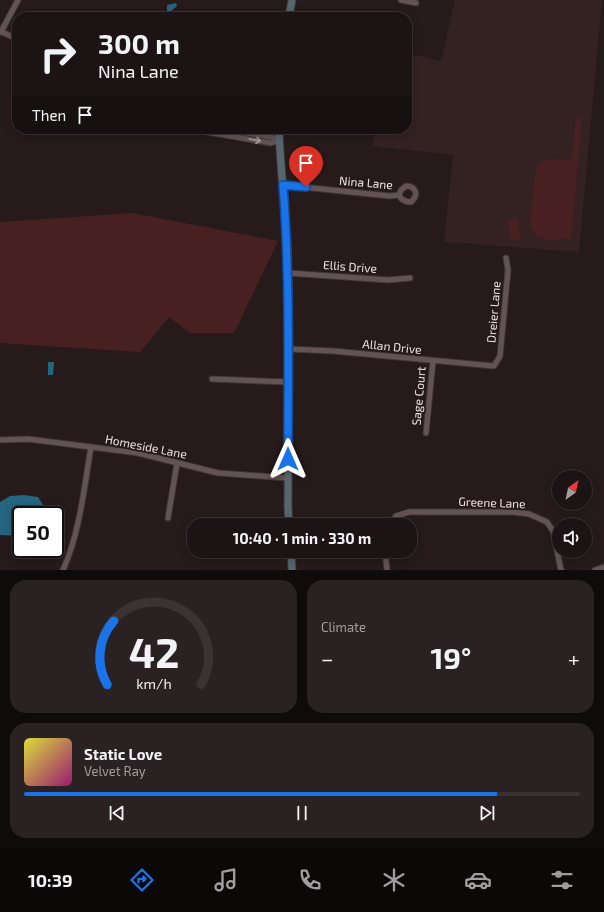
<!DOCTYPE html>
<html lang="en">
<head>
<meta charset="utf-8">
<style>
  body { margin:0; font-family:"Exo 2",sans-serif; background:#292122; color:#f1f3f6; height:100vh; display:flex; flex-direction:column; font-size:15px; white-space:nowrap }
  * { box-sizing:border-box; margin:0 }
  p { font-size:13px; color:#a09ea0 }
  .icon { flex:none; width:22px; height:22px; fill:none; stroke:currentColor; stroke-width:2; stroke-linecap:round; stroke-linejoin:round }
  .map { position:relative; height:570px; overflow:hidden }
  .drawer { display:flex; flex-direction:column; gap:10px; padding:10px; background:#0f0b0b; flex:1 }
  .drawer>* { flex:none }
  .guide { position:absolute; left:12px; top:12px; width:400px; height:122px; border-radius:16px; box-shadow:0 2px 10px #0003,0 0 0 1px #3a3334; background:#1c1414; color:#f1f3f6; overflow:hidden }
  .needle { width:26px; rotate:33deg }
  .controls { position:absolute; left:552px; top:470px; display:grid; gap:8px }
  .controls a { display:grid; place-items:center; width:40px; height:40px; border-radius:50%; background:#1c1414; box-shadow:0 2px 10px #0003,0 0 0 1px #3a3334; font-size:20px }
  .speed { position:absolute; left:12px; top:506px; display:flex; gap:8px; font-size:20px; font-weight:700; text-align:center }
  .speed>* { display:grid; place-content:center; width:52px; height:52px; border-radius:50%; background:#1c1414; box-shadow:0 2px 10px #0003,0 0 0 1px #3a3334; line-height:1 }
  .speed .limit { border:2px solid #111; border-radius:6px; background:#fff; color:#111 }
  .pin { position:absolute; display:grid; place-items:center; width:34px; height:34px; color:#fff; margin:-41px -17px; border-radius:50% 50% 50% 0; rotate:-45deg; box-shadow:0 0 4px #0007 }
  .pin .icon { rotate:45deg }
  .me { position:absolute; width:44px; margin:-22px; rotate:0deg; stroke-linejoin:round; filter:drop-shadow(0 0 3px #0008) }
  .turn { display:flex; align-items:center; gap:14px; height:84px; padding:0 20px; font-size:18px }
  .turn .icon { width:52px; height:52px; stroke-width:2.5 }
  .turn b { display:block; font-size:28px; line-height:34px }
  .then { display:flex; align-items:center; height:38px; padding:0 20px; background:#0003; gap:8px; font-size:15px }
  .big { font-size:30px; font-weight:700; line-height:1.1 }
  .drawer .widget { flex:1; display:flex; flex-direction:column; justify-content:center; gap:6px; min-width:0; padding:0 14px; border-radius:16px; background:#292122 }
  .drawer .dial { align-items:center; gap:0 }
  .dial svg { height:104px; overflow:visible; fill:none; stroke:#3a3334; stroke-width:7; stroke-linecap:round; text-anchor:middle }
  .dial text { fill:#f1f3f6; stroke:none }
  .song { display:flex; align-items:center; gap:12px }
  .cover { width:48px; height:48px; border-radius:6px; background:linear-gradient(135deg,hsl(60 70% 55%),hsl(320 70% 35%)) }
  .played { height:4px; border-radius:2px; background:linear-gradient(90deg,#1a73e8 85%,#3a3334 85%) }
  .keys { display:flex; justify-content:space-around; direction:ltr }
  .heat { display:flex; justify-content:space-between; align-items:center; font-size:22px; direction:ltr }
  .drawer .tiles { flex:1; display:grid; gap:10px; grid-template-columns:1fr 1fr }
  .widget:last-child { grid-column:span 2 }
  .trip { position:absolute; left:187px; top:518px; width:230px; height:40px; border-radius:16px; background:#1c1414; box-shadow:0 2px 10px #0003,0 0 0 1px #3a3334; font-weight:700; line-height:40px; text-align:center }
  .tabs { display:flex; height:64px; justify-content:space-around; align-items:center; background:#0b0808; color:#a09ea0 }
  .tabs .icon { width:28px; height:28px }
  .tabs .selected { color:#1a73e8 }
  .tabs b { font-size:18px; color:#f1f3f6 }
  .map>svg:first-child { display:block }
</style>
</head>
<body>
<div class="map">
<svg width="604" height="570" viewBox="0 0 604 570">
  <rect width="100%" height="100%" fill="#261a1a"/>
  <path fill="#342121" d="M455,0H602L579,252L444,242L453,155L372,146L375,129H407V53L441,61Z"/>
  <path fill="#492021" d="M576,117H582L571,239L547,240L536,235L530,224L535,177L537,166L545,160L554,159L572,161Z
    M132,213L278,241L234,333H190L169,317L140,352L0,343V222Z
    M517,218L521,240H511L507,220Z"/>
  <path fill="#24657f" d="M176,3L177,6L171,11L169,17H163V15L167,11V5Z
    M48,362H54L53,375H48Z
    M24,495L38,497L43,505L44,511L40,515H21L20,536L0,535V502L10,496Z"/>
  <g fill="none" stroke-linecap="round" stroke-linejoin="round">
    <defs>
      <path id="minor" d="M401,0L416,3
        M0,31L17,39
        M1,32L18,0
        M204,129L207,132L271,143L280,140
        M225,129L271,137L280,140
        M283,185L390,196L399,195
        M406,186C416,186 419,195 411,202C406,202 401,200 399,195L401,190Z
        M288,273L388,280L410,278
        M289,349L333,351L494,366L500,356L508,270L506,258
        M212,379L288,382
        M426,433L433,361
        M0,440L28,439L91,447L138,453L218,473L288,478
        M168,518L177,463
        M389,525L396,516L409,512H512L529,514L547,522L553,531L561,570
        M385,551L387,570
        M63,570C80,532 84,488 91,447
        M595,570L604,567"/>
      <path id="secondary" d="M289,17L292,0
        M279,129C280,166 285,203 287,241C291,329 288,419 288,507L289,525
        M291,551L292,570"/>
    </defs>
    <use href="#minor" stroke="#3f3636" stroke-width="7"/>
    <use href="#secondary" stroke="#3f3636" stroke-width="9"/>
    <use href="#minor" stroke="#635453" stroke-width="5"/>
    <use href="#secondary" stroke="#57656e" stroke-width="7"/>
  </g>
  <defs><path id="oneway-shaft" d="M-6 0H5M1.5-3L5.5 0L1.5 3" fill="none" stroke-width="1.6" stroke-linecap="round" stroke-linejoin="round"/></defs>
  <use stroke="#a79b9a" href="#oneway-shaft" transform="translate(255 140) rotate(10)"/>
  <g fill="none" stroke-linecap="round" stroke-linejoin="round">
    <defs>
      <path id="route" d="M288,459C288,367 290,276 283,185L306,187"/>
    </defs>
    <use href="#route" stroke="#114b97" stroke-width="10"/>
    <use href="#route" stroke="#1a73e8" stroke-width="7"/>
  </g>
  <g text-anchor="middle" stroke-width="4" stroke-linejoin="round" paint-order="stroke">
    <g font-size="12" fill="#ebe2e2" stroke="#261a1a">
      <text transform="translate(366 183) rotate(5)" y="4">Nina Lane</text>
      <text transform="translate(350 267) rotate(4)" y="4">Ellis Drive</text>
      <text transform="translate(494 312) rotate(-85)" y="4">Dreier Lane</text>
      <text transform="translate(392 347) rotate(6)" y="4">Allan Drive</text>
      <text transform="translate(419 396) rotate(-85)" y="4">Sage Court</text>
      <text transform="translate(146 447) rotate(11)" y="4">Homeside Lane</text>
      <text transform="translate(492 503) rotate(2)" y="4">Greene Lane</text>
    </g>
  </g>
</svg>
<div class="controls">
<a><svg class="needle" viewBox="-14 -14 28 28"><path d="M0-13l5 13h-10z" fill="#e53935"/><path d="M0 13l5-13h-10z" fill="#a09ea0"/></svg></a>
<a><svg class="icon" aria-label="sound" viewBox="0 0 24 24"><path d="M4 9h4l5-4v14l-5-4H4zM17 9q2 3 0 6"/></svg></a>
</div>
<div class="speed"><div class="limit">50</div></div>
<div class="pin" style="left:306px;top:187px;background:#d93025"><svg class="icon" aria-label="arrive" viewBox="0 0 24 24"><path d="M6 21V4h12l-3 4 3 4H6"/></svg></div>
<svg class="me" style="left:288px;top:459px" viewBox="-20 -20 40 40"><path d="M0-17L14 15 0 8-14 15z" fill="#1a73e8" stroke="#fff" stroke-width="4"/></svg>
<div class="trip">10:40 · 1 min · 330 m</div>
<div class="guide">
<div class="turn"><svg class="icon" aria-label="right" viewBox="0 0 24 24"><path d="M7 20v-9h11M14 6l5 5-5 5"/></svg><div><b>300 m</b>Nina Lane</div></div>
<div class="then">Then<svg class="icon" aria-label="arrive" viewBox="0 0 24 24"><path d="M6 21V4h12l-3 4 3 4H6"/></svg></div>
</div>
</div>
<section class="drawer">
<div class="tiles">
<div class="widget dial"><svg viewBox="0 0 100 80">
<path d="M14 69A42 42 0 1 1 86 69"/>
<path d="M14 69A42 42 0 0 1 19 20" stroke="#1a73e8"/>
<text x="50" y="56" font-size="32" font-weight="700">42</text>
<text x="50" y="72" font-size="11">km/h</text>
</svg></div>
<div class="widget"><p>Climate</p>
<div class="heat"><a>−</a><b class="big">19°</b><a>+</a></div>
</div>
<div class="widget">
<div class="song"><i class="cover"></i><div><b>Static Love</b><p>Velvet Ray</p></div></div>
<div class="played"></div>
<div class="keys"><svg class="icon" aria-label="previous" viewBox="0 0 24 24"><path d="M18 5L8 12l10 7zM5 5v14"/></svg><svg class="icon" aria-label="pause" viewBox="0 0 24 24"><path d="M8 5v14M16 5v14"/></svg><svg class="icon" aria-label="next" viewBox="0 0 24 24"><path d="M6 5l10 7-10 7zM19 5v14"/></svg></div>
</div>
</div>
</section>
<nav class="tabs">
<b>10:39</b>
<svg class="icon selected" aria-label="directions" viewBox="0 0 24 24"><path d="M12 3l9 9-9 9-9-9zM9 14v-3h6M13 9l2 2-2 2"/></svg>
<svg class="icon" aria-label="music" viewBox="0 0 24 24"><path d="M9 18V5l10-2v13"/><circle cx="6" cy="18" r="3"/><circle cx="16" cy="16" r="3"/></svg>
<svg class="icon" aria-label="phone" viewBox="0 0 24 24"><path d="M5 4h4l2 5-3 2q2 4 5 5l2-3 5 2v4C11 20 4 13 5 4z"/></svg>
<svg class="icon" aria-label="climate" viewBox="0 0 24 24"><path d="M12 3v18M4 7l16 10M4 17L20 7"/></svg>
<svg class="icon" aria-label="car" viewBox="0 0 24 24"><path d="M5 17H2v-5l4-1 3-4h7l3 4 3 1v5h-3M9 17h6M6 11h13"/><circle cx="7" cy="17" r="2"/><circle cx="17" cy="17" r="2"/></svg>
<svg class="icon" aria-label="filters" viewBox="0 0 24 24"><path d="M4 7h16M4 17h16"/><circle cx="9" cy="7" r="2"/><circle cx="15" cy="17" r="2"/></svg>
</nav>
</body>
</html>
